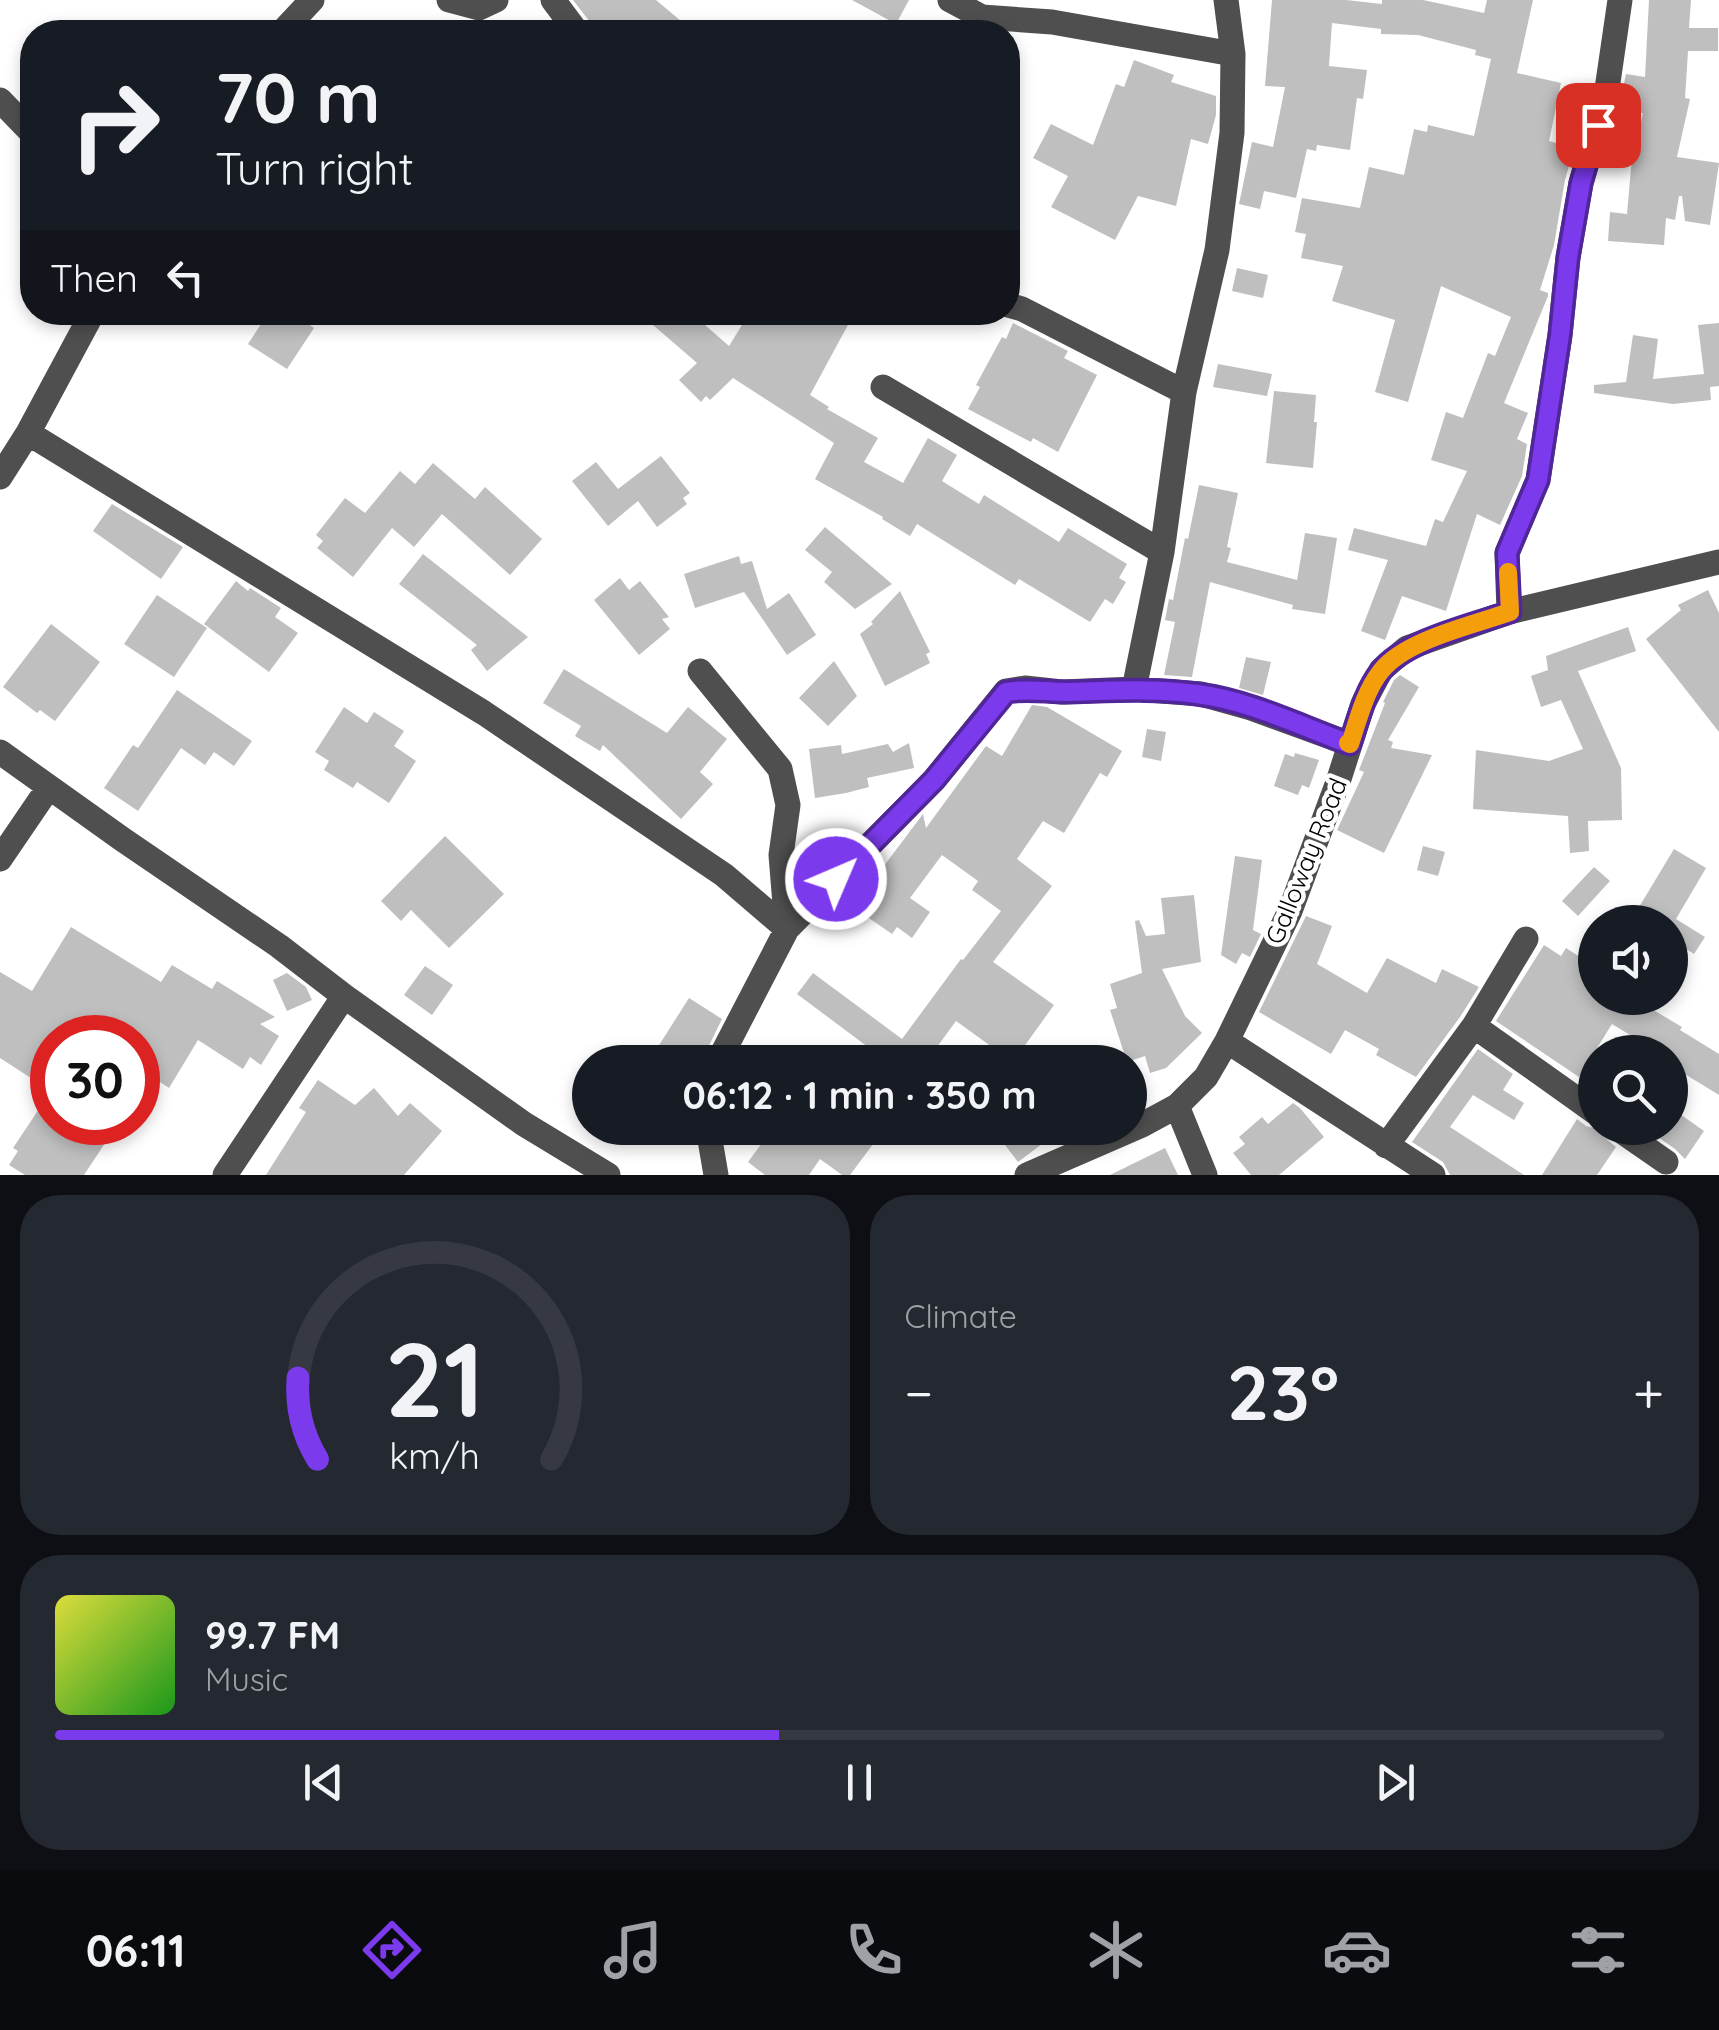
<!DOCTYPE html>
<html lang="en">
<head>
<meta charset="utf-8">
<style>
  body { margin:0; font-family:Quicksand,sans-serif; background:#242831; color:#f1f3f6; height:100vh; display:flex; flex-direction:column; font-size:38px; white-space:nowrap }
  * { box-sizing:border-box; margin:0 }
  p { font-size:32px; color:#9ea1a6 }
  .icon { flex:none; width:55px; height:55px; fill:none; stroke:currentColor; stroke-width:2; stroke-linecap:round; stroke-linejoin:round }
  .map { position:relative; height:1175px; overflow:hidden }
  .drawer { display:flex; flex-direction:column; gap:20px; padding:20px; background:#0d0f14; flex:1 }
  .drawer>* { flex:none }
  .hud { position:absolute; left:20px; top:20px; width:1000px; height:305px; border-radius:40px; box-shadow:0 5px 15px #0003; background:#171b24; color:#f1f3f6; overflow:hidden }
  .buttons { position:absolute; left:1578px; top:905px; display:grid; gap:20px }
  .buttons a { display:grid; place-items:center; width:110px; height:110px; border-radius:50%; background:#171b24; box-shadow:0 5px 15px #0003; font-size:50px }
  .speed { position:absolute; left:30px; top:1015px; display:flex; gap:20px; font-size:50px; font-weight:700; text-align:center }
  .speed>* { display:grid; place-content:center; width:130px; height:130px; border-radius:50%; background:#171b24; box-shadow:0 5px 15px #0003; line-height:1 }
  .speed .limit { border:15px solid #d22; background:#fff; color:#111 }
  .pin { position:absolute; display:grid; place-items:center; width:85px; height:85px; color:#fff; margin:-42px; border-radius:20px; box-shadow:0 5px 15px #0006 }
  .me { position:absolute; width:110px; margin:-55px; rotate:45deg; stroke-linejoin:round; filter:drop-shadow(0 0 8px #0008) }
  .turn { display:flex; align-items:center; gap:35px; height:210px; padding:0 30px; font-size:45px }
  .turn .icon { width:130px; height:130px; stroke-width:2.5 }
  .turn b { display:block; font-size:70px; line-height:85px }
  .then { display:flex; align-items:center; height:95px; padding:0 30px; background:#0003; gap:20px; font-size:38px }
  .big { font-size:75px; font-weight:700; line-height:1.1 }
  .drawer .tile { flex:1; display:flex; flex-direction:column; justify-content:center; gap:15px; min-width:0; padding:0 35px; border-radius:40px; background:#242831 }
  .drawer .dial { align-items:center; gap:0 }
  .dial svg { height:260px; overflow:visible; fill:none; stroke:#363941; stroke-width:7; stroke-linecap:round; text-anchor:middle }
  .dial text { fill:#f1f3f6; stroke:none }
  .song { display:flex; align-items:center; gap:30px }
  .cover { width:120px; height:120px; border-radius:15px; background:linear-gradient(135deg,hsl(60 70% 55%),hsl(120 70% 35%)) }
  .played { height:10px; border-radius:5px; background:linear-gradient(90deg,#7c3aed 45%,#363941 45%) }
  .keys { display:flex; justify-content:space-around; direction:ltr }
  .heat { display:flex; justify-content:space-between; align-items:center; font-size:55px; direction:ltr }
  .drawer .tiles { flex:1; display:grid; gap:20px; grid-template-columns:1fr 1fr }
  .tile:last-child { grid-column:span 2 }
  .trip { position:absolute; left:572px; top:1045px; width:575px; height:100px; border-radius:50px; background:#171b24; box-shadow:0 5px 15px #0003; font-weight:700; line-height:100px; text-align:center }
  .menu { display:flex; height:160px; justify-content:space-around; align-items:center; background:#090b0e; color:#9ea1a6 }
  .menu .icon { width:70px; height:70px }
  .menu .selected { color:#7c3aed }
  .menu b { font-size:45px; color:#f1f3f6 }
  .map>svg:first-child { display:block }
</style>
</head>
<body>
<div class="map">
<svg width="1719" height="1175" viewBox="0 0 1719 1175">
  <rect width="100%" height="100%" fill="#fff"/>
  <path fill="#bfbfbf" d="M573,0H656L694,32H594L590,22Z
    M852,0H909L896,24Z
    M1272,0H1346L1382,4V0H1423L1484,13L1487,0H1533L1517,73L1561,83L1549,141L1574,148L1565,180L1554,245L1540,290L1548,293V296L1504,403L1528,413L1517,439L1527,444L1522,476L1500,525L1477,514L1446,611L1402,596L1385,640L1361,631L1388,560L1348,550L1354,528L1426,546L1435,519L1443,522L1467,471L1431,460L1446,412L1463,418L1488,353L1495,356L1511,317L1441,286L1408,402L1375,392L1395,320L1332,301L1343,266L1301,258L1306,234L1295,232L1302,198L1360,208L1369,167L1404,175L1414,129L1427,132L1428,125L1474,136L1491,59L1475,55L1476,50L1418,35L1381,34V29L1332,23L1329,66L1367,70L1363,99L1357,98L1350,150L1317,145L1316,151L1307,149L1296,198L1264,191L1260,209L1239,204L1252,142L1273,147L1285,87L1265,86Z
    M1649,0H1691L1689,28H1718V51H1688L1685,98L1690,99L1677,157L1719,163L1710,225L1685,221L1682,196H1679L1675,220L1666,218L1664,245L1608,241L1610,212L1627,214L1631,168L1643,113L1619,109L1626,74L1645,77Z
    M1134,60L1174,75L1171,82L1216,96V115L1208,144L1191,139L1176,206L1138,196L1115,240L1051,207L1068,176L1033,158L1051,124L1093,145L1116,84L1124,87Z
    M1237,268L1268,275L1263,298L1232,291Z
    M269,312H291L314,328L287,369L248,344Z
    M638,312H690L729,346L750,312H855L810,395L829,407L827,409L878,438L864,462L903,483L928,438L957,455L942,481L979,504L984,495L1059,542L1068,528L1127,564L1119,578L1126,582L1113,604L1105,599L1090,622L1019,579L1015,585L917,524L910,536L882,519L883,517L815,479L834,443L733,378L710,400L706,396L701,402L679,380L697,363Z
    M1013,323L1068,351L1064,358L1097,375L1058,452L1033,438L1031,442L968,409L980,387L976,385L1002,337L1006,339Z
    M1719,323V386L1710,387L1711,400L1673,404L1594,393V385L1626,382L1633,335L1658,339L1653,379L1704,374L1698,325Z
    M1218,364L1272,374L1267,396L1213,387Z
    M1274,391L1316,395L1314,422H1317L1313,468L1266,463Z
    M661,456L690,493L683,498L687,504L657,527L638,501L608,526L572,481L596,462L618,489Z
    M433,463L475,499L485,487L542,539L510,575L442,514L414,547L392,528L353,577L317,548L323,541L316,535L345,498L365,513L400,471L415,484Z
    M1199,485L1238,493L1227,547L1231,548L1227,562L1297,580L1305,533L1337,538L1325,614L1292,609L1293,605L1210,582L1192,677L1164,675L1175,622L1165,620L1169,599L1173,600L1185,538L1188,539Z
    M112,504L183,547L161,579L93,531Z
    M825,527L892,584L855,609L824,582L832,572L805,550Z
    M423,554L528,637L487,671L471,650L477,645L399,584Z
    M739,556L741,564L752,561L767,609L789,593L816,635L787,655L744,592L695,608L684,574Z
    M620,578L629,590L640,581L669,617L662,619L670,629L639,655L594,600Z
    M236,581L248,591L250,588L281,608L275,617L298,633L269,672L204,624Z
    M1708,590L1719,613V732L1646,639L1681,610L1678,605Z
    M900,591L930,652L926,654L930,663L885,686L860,634L873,624L871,622Z
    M157,595L207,628L174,677L124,644Z
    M51,624L100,662L55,721L40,710L37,713L3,687Z
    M1628,627L1636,651L1578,671L1621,768L1622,820L1588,821L1589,851L1570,853L1568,816L1473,809L1476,750L1549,761L1583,749L1561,700L1541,707L1531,676L1548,670L1546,656Z
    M1246,657L1271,662L1263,695L1239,688Z
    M834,661L857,696L828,726L799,698Z
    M564,669L667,733L688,707L727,739L700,772L713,784L681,819L603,745L600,751L575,736L581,726L543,703Z
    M1400,675L1419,687L1388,740L1393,742L1391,748L1432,755L1384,853L1337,830L1364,772L1359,770L1385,703L1383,702L1394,680Z
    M177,690L252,741L234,766L214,752L205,765L181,748L138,811L104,788L133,745L138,748Z
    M1032,705L1047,707L1122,751L1107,777L1100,773L1064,833L1043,821L1017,859L1052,886L993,962L1054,1005L1013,1062L956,1021L926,1062H888L797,994L813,973L902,1039L961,959L963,960L1001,911L972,890L978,881L942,855L910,898L930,912L912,938L897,927L892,934L866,916L871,908L859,899L923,814L926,828L986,746L1002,756Z
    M344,707L367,723L374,712L404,731L394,746L416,761L389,803L357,782L353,788L324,770L329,761L315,752Z
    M1147,729L1166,732L1161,761L1142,757Z
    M909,743L914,768L867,778L869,787L846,793L815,798L809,749L841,745L842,754L888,744L893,752Z
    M1295,753L1319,760L1309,788L1302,785L1298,795L1274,786L1285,754L1294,757Z
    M445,836L504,894L449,948L411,910L401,921L381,901Z
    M1423,846L1445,852L1438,876L1417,870Z
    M1674,849L1706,868L1676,919L1705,937L1694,954L1670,939V922H1630Z
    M1235,856L1262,860L1253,930L1261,934L1250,957L1242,953L1236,964L1221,955Z
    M1594,867L1610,881L1578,916L1562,901Z
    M1194,895L1201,962L1162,969L1185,1016L1202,1033L1166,1068L1150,1073L1145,1056L1127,1062L1110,1010L1117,1008L1110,984L1142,973L1135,921L1139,920L1146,936L1165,934L1161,898Z
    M1306,916L1332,926L1317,964L1367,993L1387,958L1436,983L1442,969L1479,987L1460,1017L1416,1077L1376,1055L1379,1049L1345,1030L1331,1054L1259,1012Z
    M71,927L161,982L172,965L212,989L217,981L275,1017L260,1024L279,1036L261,1065L250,1057L243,1069L198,1040L169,1088L157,1080L138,1112V1038H52V1122H119L84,1175H25L9,1165L18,1151L13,1148L51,1091L0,1058V972L32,991Z
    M1544,945L1561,956L1566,948L1595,967V998H1620L1640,1011L1642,1008H1650L1682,1027L1680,1030L1719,1054V1095L1670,1065V1052H1658L1612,1024L1579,1077L1496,1021Z
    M425,966L453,985L432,1015L404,995Z
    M287,973L306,987L312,1000L287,1011L273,980Z
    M689,998L722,1019L701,1062H674L656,1050Z
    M1478,1049L1513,1074L1503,1090L1524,1103L1514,1120L1473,1095L1450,1127L1524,1175H1450L1443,1162L1412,1142Z
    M318,1080L355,1105L374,1088L398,1116L410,1103L442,1131L404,1175H266L306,1112L299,1108Z
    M1293,1103L1300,1108L1324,1137L1279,1175H1251L1233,1153L1245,1144L1239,1137L1262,1117L1268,1124Z
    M1670,1107L1704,1131L1685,1159L1675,1149L1645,1128H1670Z
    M1577,1119L1586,1126L1601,1130L1603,1136L1616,1147L1597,1175H1542Z
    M773,1128H885L850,1175H842L820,1159L809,1175H765L748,1162Z
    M1028,1128H1030L1042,1144L1018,1162L1005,1145Z
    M1165,1148L1178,1175H1110Z"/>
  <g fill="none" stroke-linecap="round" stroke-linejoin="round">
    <path stroke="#4f4f4f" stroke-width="25" d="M449,0L479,8L496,0
      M553,0L577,32
      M950,0L982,17L1052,22L1233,54
      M1226,0L1233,54L1232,133L1217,250L1184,392L1162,552L1134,689L1201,694L1251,708L1350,744
      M282,32L312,0
      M0,100L32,133
      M1008,305L1022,309L1184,392
      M883,387L1162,552
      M28,433L484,713L724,875L787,929L718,1062
      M0,477L28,433L93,312
      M1509,612L1507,553L1538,480L1560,335L1568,257L1581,183L1606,96L1620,0
      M700,671L780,769L788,805L781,855L787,929
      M0,752L122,839L279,946L344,996L524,1124L608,1175
      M0,859L49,787
      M787,929L934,780L1006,691L1025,688L1062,692L1134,689
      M1474,1026L1595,1112
      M1227,1041L1433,1175
      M1177,1106L1205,1175
      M708,1128L716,1175
      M1617,1128L1666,1162
      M1386,1146L1474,1026L1526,939
      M225,1175L344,996
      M1027,1175L1142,1125L1177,1106L1206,1077L1227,1041L1290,911L1338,782L1363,704L1381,670L1407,648L1509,612L1719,562"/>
  </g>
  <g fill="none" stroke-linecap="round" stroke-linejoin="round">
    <defs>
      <path id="route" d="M836,879L934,780L1006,692C1027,688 1046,692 1067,692C1111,691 1154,688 1197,694C1248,700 1303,727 1350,744C1358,720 1365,691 1381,671C1405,640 1473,625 1510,612L1507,553L1538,480L1560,335L1568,258L1581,183L1598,125"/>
    </defs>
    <use href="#route" stroke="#51269a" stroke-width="25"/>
    <use href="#route" stroke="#7c3aed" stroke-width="18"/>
    <path stroke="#f59e0b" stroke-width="18" d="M1348,743L1350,744C1358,720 1365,691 1381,671C1405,640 1473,625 1510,612L1508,572"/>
  </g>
  <g text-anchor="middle" stroke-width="9" stroke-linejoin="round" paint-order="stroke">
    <g font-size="25" fill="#000" stroke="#fff">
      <text transform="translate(1306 861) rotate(-68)" y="9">Galloway Road</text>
    </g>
  </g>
</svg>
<div class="buttons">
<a><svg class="icon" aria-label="sound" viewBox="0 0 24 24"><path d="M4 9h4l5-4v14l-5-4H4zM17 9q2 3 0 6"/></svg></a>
<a><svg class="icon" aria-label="search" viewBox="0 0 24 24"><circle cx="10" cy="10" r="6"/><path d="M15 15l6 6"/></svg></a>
</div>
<div class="speed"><div class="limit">30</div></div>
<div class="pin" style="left:1598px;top:125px;background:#d93025"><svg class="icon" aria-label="arrive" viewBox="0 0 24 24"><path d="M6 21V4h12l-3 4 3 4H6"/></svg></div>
<svg class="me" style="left:836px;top:879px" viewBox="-20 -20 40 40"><circle r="17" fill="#7c3aed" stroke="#fff" stroke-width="3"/><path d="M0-11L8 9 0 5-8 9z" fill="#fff"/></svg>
<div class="trip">06:12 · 1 min · 350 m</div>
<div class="hud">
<div class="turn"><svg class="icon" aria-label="right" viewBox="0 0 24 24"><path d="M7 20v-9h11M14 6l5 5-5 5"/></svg><div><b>70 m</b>Turn right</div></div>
<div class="then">Then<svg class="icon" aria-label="left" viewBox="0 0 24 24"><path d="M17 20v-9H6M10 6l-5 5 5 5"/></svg></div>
</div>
</div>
<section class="drawer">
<div class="tiles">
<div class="tile dial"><svg viewBox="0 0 100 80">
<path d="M14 69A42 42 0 1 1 86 69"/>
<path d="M14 69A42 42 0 0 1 8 44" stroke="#7c3aed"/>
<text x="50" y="56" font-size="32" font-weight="700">21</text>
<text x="50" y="72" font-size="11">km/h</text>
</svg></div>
<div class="tile"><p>Climate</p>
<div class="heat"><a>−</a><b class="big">23°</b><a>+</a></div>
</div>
<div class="tile">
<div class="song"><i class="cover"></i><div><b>99.7 FM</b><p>Music</p></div></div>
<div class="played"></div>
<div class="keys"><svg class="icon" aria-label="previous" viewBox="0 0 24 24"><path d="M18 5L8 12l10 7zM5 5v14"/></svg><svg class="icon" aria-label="pause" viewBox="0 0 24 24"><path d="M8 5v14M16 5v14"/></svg><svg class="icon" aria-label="next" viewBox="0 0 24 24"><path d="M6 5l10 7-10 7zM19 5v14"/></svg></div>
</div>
</div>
</section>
<nav class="menu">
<b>06:11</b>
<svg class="icon selected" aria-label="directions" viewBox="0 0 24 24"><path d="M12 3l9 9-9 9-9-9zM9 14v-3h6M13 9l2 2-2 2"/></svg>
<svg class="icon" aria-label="music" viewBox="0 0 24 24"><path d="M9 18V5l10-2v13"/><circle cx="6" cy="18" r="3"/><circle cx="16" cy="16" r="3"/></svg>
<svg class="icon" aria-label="phone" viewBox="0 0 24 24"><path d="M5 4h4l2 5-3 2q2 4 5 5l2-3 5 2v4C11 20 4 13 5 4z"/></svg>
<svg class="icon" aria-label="climate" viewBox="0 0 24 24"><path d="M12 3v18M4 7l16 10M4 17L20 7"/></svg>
<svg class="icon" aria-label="car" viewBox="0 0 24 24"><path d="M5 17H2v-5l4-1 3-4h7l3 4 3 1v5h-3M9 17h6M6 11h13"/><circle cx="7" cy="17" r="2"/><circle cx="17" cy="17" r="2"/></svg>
<svg class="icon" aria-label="filters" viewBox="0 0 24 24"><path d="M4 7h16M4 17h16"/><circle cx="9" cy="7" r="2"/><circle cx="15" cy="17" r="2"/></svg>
</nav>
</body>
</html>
